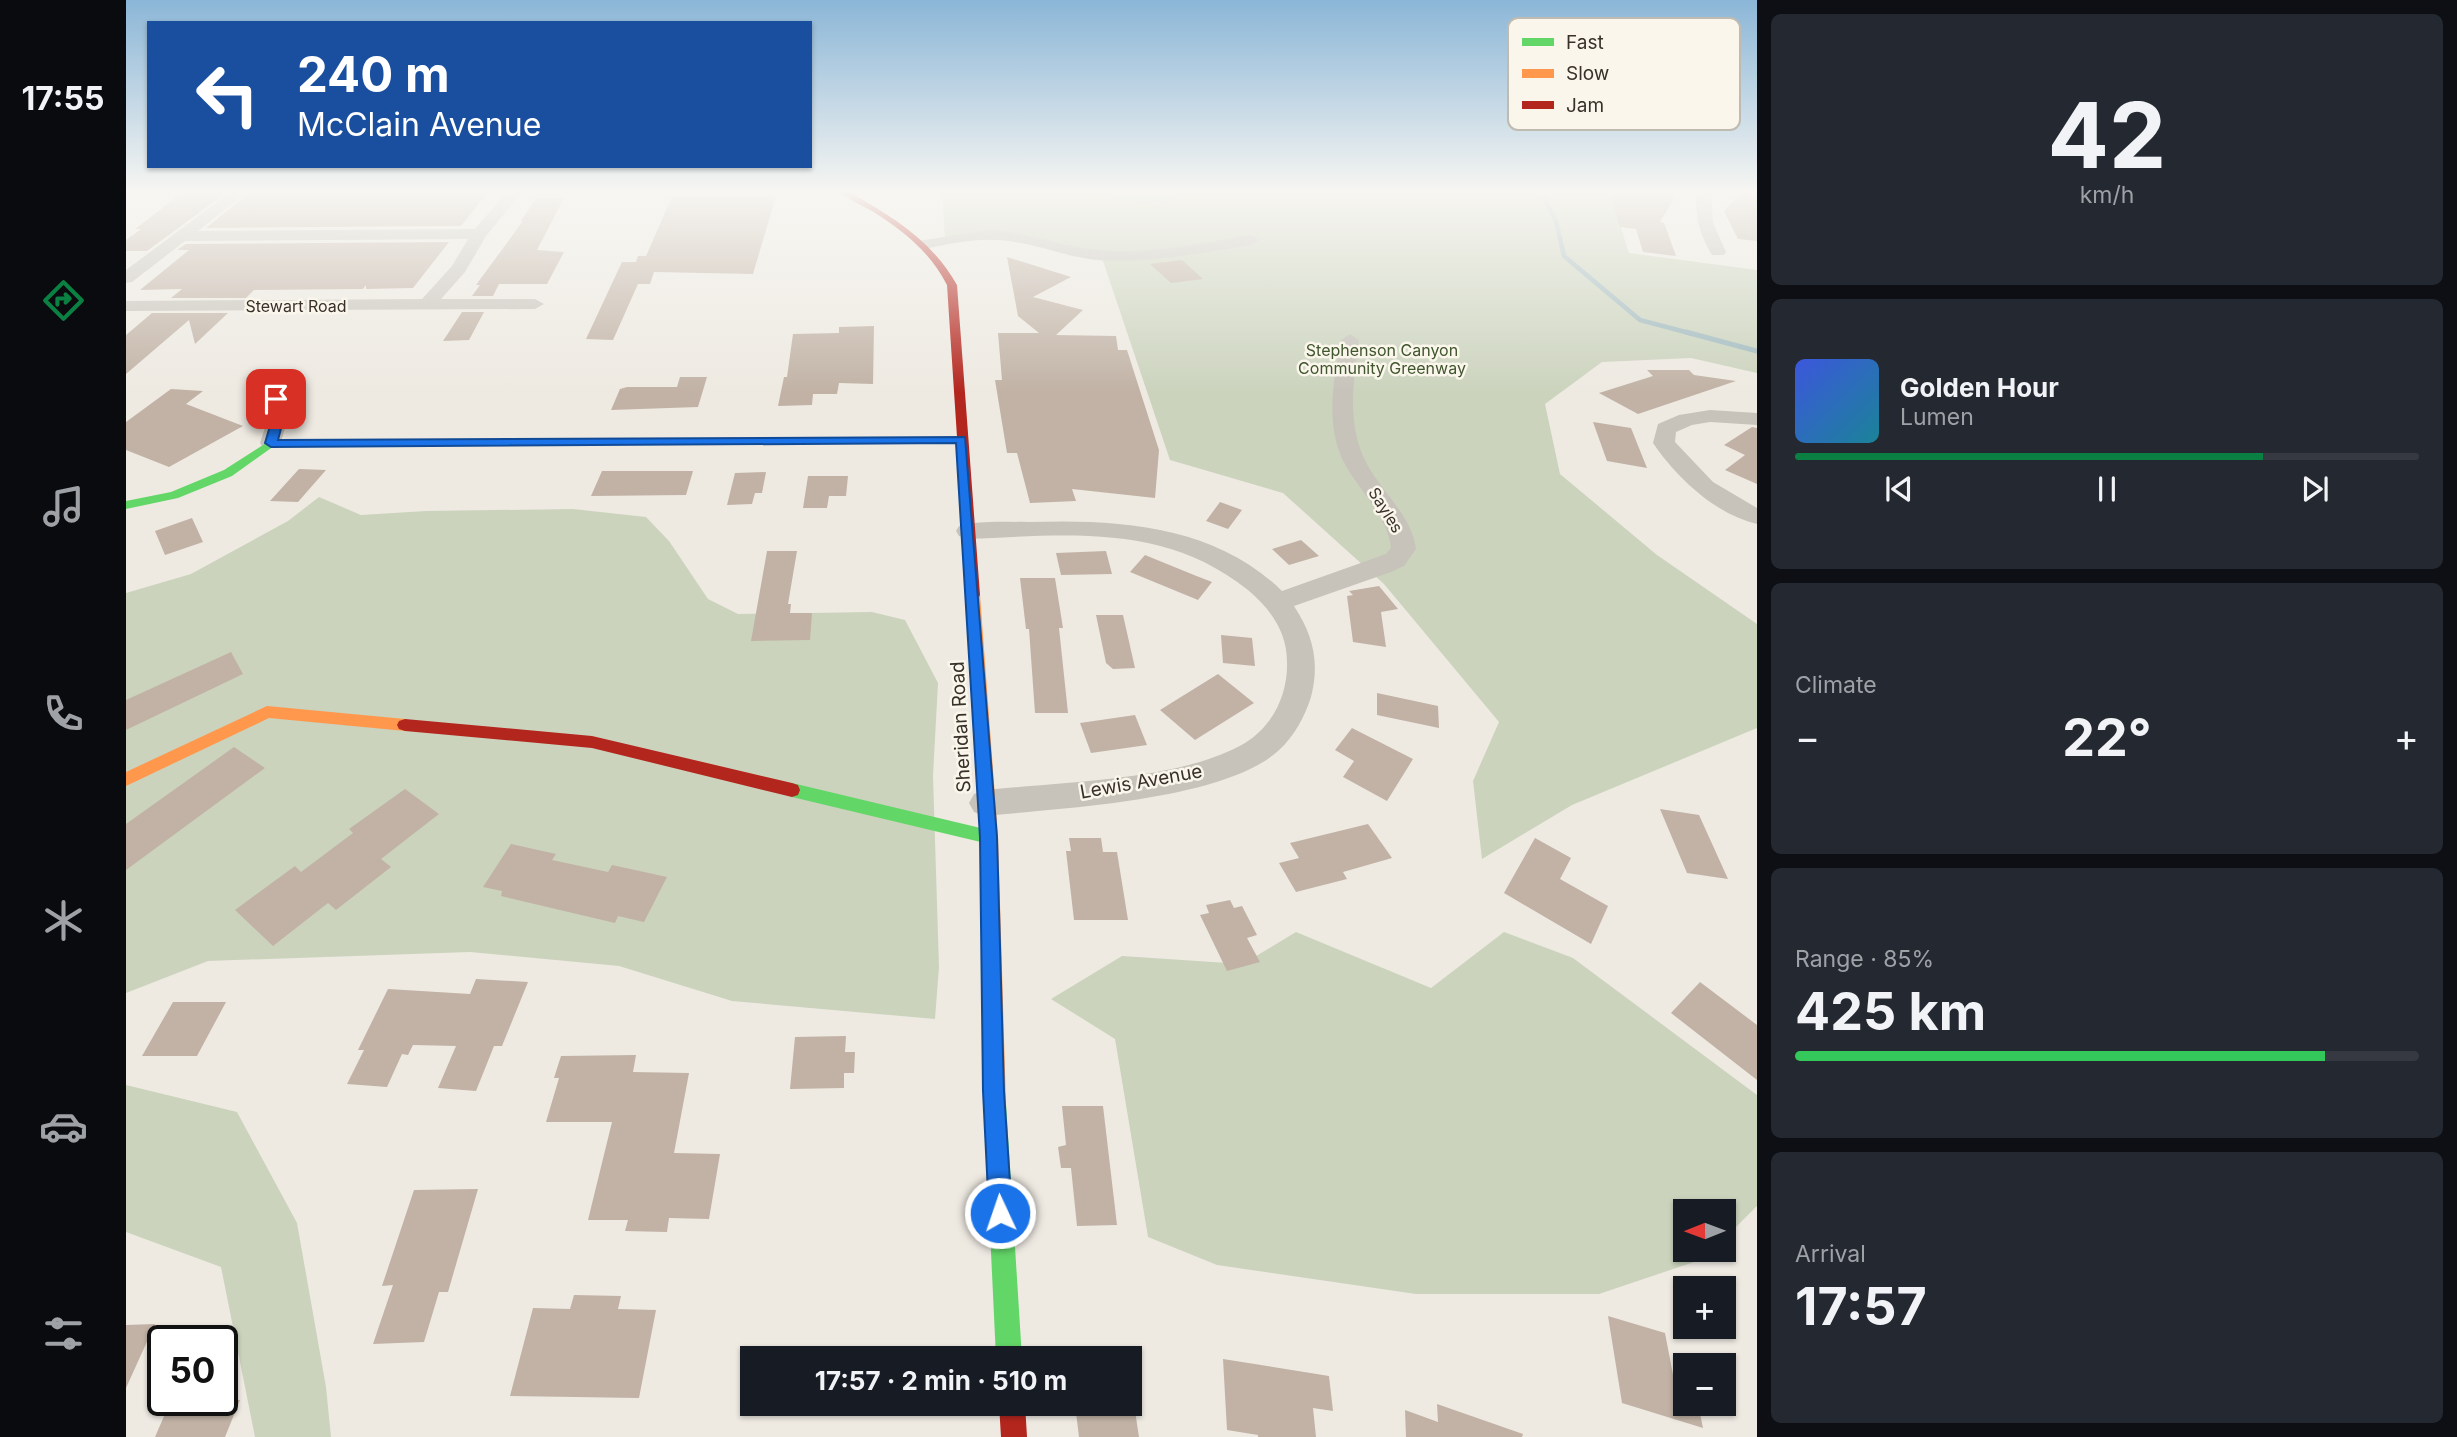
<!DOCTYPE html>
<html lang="en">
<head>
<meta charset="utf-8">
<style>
  body { margin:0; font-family:Inter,sans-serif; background:#242831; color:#f1f3f6; height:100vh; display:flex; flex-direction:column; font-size:26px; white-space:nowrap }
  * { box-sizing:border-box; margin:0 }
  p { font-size:23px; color:#9ea1a6 }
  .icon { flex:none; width:38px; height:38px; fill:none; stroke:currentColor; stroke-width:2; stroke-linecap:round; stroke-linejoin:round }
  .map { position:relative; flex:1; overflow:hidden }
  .panel { display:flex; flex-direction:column; gap:14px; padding:14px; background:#0d0f14; width:700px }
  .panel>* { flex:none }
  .banner { position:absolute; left:21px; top:21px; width:665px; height:147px; border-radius:0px; box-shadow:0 2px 5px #0004; background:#1a4fa0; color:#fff; overflow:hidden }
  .needle { width:46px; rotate:269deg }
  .controls { position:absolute; left:1547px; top:1199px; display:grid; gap:14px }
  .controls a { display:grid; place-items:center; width:63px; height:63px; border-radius:0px; background:#171b24; box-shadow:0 2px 5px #0004; font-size:35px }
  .speed { position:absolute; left:21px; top:1325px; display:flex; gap:14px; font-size:35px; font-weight:700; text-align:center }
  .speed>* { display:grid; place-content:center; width:91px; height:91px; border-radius:50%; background:#171b24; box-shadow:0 2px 5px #0004; line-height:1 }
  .speed .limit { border:4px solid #111; border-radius:10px; background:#fff; color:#111 }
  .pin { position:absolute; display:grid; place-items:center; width:60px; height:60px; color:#fff; margin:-30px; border-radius:14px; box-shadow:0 4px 10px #0006 }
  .me { position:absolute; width:77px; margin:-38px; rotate:357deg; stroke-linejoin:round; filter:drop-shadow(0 0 5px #0008) }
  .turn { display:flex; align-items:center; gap:24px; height:147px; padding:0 35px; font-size:32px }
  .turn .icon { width:91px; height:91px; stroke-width:2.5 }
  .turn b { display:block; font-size:49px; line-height:60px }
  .big { font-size:52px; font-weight:700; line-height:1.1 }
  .panel .widget { flex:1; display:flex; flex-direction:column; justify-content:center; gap:10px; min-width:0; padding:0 24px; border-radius:10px; background:#242831 }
  .panel .dial { align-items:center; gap:0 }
  .dial b { font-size:91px; line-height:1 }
  .song { display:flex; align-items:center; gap:21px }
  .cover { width:84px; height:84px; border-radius:10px; background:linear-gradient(135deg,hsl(230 70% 55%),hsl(190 70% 35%)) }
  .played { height:7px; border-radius:4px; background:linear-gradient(90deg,#0b8043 75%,#363941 75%) }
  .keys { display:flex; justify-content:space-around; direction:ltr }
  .heat { display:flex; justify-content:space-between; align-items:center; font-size:38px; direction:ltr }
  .charge { height:10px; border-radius:5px; background:linear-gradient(90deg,#34c759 85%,#363941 0) }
  .trip { position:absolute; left:614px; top:1346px; width:402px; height:70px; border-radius:0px; background:#171b24; box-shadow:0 2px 5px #0004; font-weight:700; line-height:70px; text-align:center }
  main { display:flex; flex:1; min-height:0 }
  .dock { display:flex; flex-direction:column; width:126px; justify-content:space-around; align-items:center; background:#090b0e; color:#9ea1a6 }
  .dock .icon { width:49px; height:49px }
  .dock .current { color:#0b8043 }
  .dock b { font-size:32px; color:#f1f3f6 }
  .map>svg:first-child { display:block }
</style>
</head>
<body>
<main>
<nav class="dock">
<b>17:55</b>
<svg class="icon current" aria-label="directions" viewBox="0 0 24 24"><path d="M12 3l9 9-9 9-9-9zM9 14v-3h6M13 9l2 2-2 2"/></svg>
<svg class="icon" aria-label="music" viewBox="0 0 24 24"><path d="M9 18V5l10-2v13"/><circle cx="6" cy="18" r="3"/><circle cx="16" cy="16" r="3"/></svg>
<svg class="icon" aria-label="phone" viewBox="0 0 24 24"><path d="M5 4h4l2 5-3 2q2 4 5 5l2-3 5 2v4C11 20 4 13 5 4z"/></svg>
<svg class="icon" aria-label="climate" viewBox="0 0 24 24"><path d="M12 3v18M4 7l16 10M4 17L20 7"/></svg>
<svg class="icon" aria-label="car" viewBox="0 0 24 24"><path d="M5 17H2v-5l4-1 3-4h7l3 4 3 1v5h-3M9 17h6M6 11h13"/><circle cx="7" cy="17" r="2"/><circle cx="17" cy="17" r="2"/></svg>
<svg class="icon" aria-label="filters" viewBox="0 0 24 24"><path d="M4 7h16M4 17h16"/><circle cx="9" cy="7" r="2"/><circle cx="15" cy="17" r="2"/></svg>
</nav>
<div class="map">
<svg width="1631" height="1437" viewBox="0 0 1631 1437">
  <rect width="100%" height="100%" fill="#eeeae2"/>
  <path fill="#cbd3bd" d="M816,191H1483L1503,253L1631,270V373L1565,358L1476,362L1419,404L1434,474L1531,555L1631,624V728L1446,805L1356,859L1347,781L1373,722L1258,584L1157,493L1044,460L975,255L890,237L819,240Z
    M193,497L235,515L300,511L447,509L520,517L543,541L582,599L612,614L746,612L779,620L812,683L807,776L813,967L809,1019L606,1001L493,966L344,952L82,961L0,993V593L65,574L162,521Z
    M1170,932L1305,988L1378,932L1447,958L1631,1095V1206L1598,1239V1211H1559V1250H1587L1577,1259L1473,1294H1290L1091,1265L1022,1237L989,1039L925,999L996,956L1117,964Z
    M0,1085L111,1112L171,1223L200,1387L205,1437H129L95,1267L0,1232Z"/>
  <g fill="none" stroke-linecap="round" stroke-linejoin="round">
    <path stroke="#a0b9be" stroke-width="4.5" d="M930,191H953
      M960,191L1007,199L1036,200L1069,191
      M1399,191L1418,199L1430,221L1438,256L1514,320L1567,334"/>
    <path stroke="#a0b9be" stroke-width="5" d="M1560,332L1631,351"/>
  </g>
  <path fill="#c1b2a5" d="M363,191L335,226L80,228L124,192Z
    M1483,191H1552L1534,222L1538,223L1550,256L1517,252L1510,229L1494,227Z
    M1617,191H1631V241L1612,239L1598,211Z
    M56,193H100L21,251H0V240L15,229H9Z
    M650,196L627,274L528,272L524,284H512L487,340L460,339L496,262H510L512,256H520L546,197Z
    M410,198H438L411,250L438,252L421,284H373L367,296H346L354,285H350L397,221H395Z
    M323,242L287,288L240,289V285L237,289L128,290L120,298H45L56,289L14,290L63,250H51L60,244Z
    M881,257L945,277L907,297L957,310L930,335L990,336L992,350H1001L1033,450L1029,498L946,489L950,501L904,503L891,453H881L869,380H876L872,333H913L892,316Z
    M1056,260L1077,279L1045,283L1024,264Z
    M336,312H358L343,340L317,341Z
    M26,313H102L69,344L63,320L0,374V335Z
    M748,326L747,384L713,383L711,394H687L686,405L652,406L658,377H661L667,334L713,333V327Z
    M1521,370H1563L1568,375L1610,381L1512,414L1473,393L1527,376Z
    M554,377H581L572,407L485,410L494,389L501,387H551Z
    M45,389L77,391L60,404L117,426L43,467L0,450V422Z
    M1467,422L1505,428L1521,468L1481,461Z
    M1626,427L1631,428V484L1599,470L1619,455L1598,445Z
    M173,469L200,470L172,502L144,501Z
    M476,471H567L560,495L465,496Z
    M640,472L636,493H629L626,504L601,505L609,473Z
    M682,476H722L720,496H703L701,508H677Z
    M1094,502L1116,510L1102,529L1080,521Z
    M66,518L77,542L39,555L29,531Z
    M1175,540L1193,556L1163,565L1146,549Z
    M641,551H671L662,604H665L664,613H686L684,640L625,641Z
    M980,551L986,574L935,575L930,553Z
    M1019,555L1068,575L1086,582L1072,600L1004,572Z
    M894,578H929L937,628H933L942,713H909L903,629H900Z
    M1253,586L1272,609L1255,612L1260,647L1227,642L1221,596L1227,595L1223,591Z
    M970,615H997L1009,668L987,669L980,663Z
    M1095,635L1126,638L1129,666L1097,663Z
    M105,652L117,674L0,730V700Z
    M1092,674L1128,703L1069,740L1034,710Z
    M1251,693L1312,706L1313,728L1251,715Z
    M1009,715L1021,745L965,753L954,723Z
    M1226,728L1287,759L1261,801L1217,777L1228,761L1209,750Z
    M108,747L139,768L0,870V824Z
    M279,789L313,814L255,859L265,867L210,910L202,903L147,946L109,910L169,866L175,872L227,833L223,829Z
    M1534,809L1573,815L1602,879L1561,873Z
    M1242,824L1266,858L1217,872L1221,879L1170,892L1153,863L1173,858L1164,843Z
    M943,838H975L977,852H991L1002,920H948L940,851H945Z
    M1409,838L1445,858L1434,879L1482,906L1465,944L1378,893Z
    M385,844L430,854L426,860L482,872L486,865L541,877L518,922L492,916L489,923L375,896L376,891L357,887Z
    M1104,900L1108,908L1116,906L1131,935L1121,938L1134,962L1101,971L1074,915L1083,913L1080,905Z
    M350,979L402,982L376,1046H368L350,1091L312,1088L330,1046L287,1045L282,1055L276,1054L261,1087L221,1084L238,1050H232L262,989L344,994Z
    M1574,982L1631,1025V1080L1545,1013Z
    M47,1002H100L71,1056H16Z
    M720,1036L719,1052H729L728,1073H718V1088L664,1089L669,1037Z
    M510,1055L507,1072L563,1073L548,1153L594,1154L583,1219L543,1218L541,1232L499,1231L502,1220H462L486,1122H420L433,1078H428L435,1056Z
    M936,1106H977L991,1225L951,1226L945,1168H935L932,1147L940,1145Z
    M352,1189L322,1292H313L298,1342L247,1344L267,1285L256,1286L288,1190Z
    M448,1295L495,1296L492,1309L530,1310L513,1398L384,1396L407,1308L444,1309Z
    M1482,1316L1539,1333L1548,1380L1559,1383V1404H1572L1577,1428L1496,1403Z
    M29,1324L0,1388V1325Z
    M1097,1359L1203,1376L1207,1411L1187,1408L1190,1437H1132V1435L1101,1430Z
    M45,1400H114L99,1437H29Z
    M949,1404H1008L1013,1437H953Z
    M1311,1404L1397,1434L1396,1437H1280L1279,1410L1312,1422Z"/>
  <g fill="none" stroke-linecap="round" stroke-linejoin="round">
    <path fill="#c7c3bb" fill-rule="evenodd" d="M106,191H122L72,231L349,229L382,191H397L360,236L339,272L315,299H409L418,304L409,309L0,311V301L296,299L326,266L342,239L59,241L6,282L0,283V270Z
      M1571,191H1585L1587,223L1600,252L1598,255H1586C1574,236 1568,215 1571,191Z
      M862,230C897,231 929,245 963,249C1017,256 1072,244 1125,235L1133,240L1125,245C1074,253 1023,264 971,260C941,257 913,245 883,241C854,237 826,243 798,249L790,244L792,241Z
      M1224,334L1233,340C1227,382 1220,427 1242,466C1258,494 1286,517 1290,549L1278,566L1265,572L1168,606C1187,635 1194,662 1185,697C1179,716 1168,737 1152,751C1096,801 935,808 859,816L848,812L843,803L848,794L859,790C934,782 1054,781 1119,743C1147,726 1162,694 1161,662C1161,631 1144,609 1122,590C1038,523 943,535 842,539L833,536L830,531L833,526C855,520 881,522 903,522C992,519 1089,525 1156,591L1260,554L1265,548C1262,518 1236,493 1221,468C1198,429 1207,382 1215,340Z
      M131,383L157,395L165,409L153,448H137L134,443L145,409L142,403L121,389L124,385Z
      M1584,410L1631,413V425L1584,422L1566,425L1550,432L1549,442L1587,482L1631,508V524C1589,514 1551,478 1527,443L1532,424L1553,415Z"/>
    <path fill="#63d668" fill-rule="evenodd" d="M382,439L388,442L386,444L148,446L106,476L52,498L0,509V501L45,492L98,470L145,440Z
      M666,783L863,830L869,832L872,837L869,842L863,844L666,797L660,795L658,790L660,785Z
      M869,1093L877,1096L880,1104L896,1358H870L858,1104L861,1096Z"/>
    <path fill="#ff974d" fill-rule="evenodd" d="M847,590L854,595L872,837L880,1104L877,1112L869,1115L861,1112L858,1104L854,837L840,595Z
      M141,706L279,719L285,721L287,725L285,729L279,731L143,718L0,786V772Z"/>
    <path fill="#b3261e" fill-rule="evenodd" d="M712,191H722C766,217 805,239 831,285L854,595L852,598L847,600L840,595L831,443L382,445L376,442L382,439L831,437L821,285C804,252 778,231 746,211C735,205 722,199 712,191Z
      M279,719L466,736L666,783L672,785L674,790L672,795L666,797L466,748L279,731L273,729L271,725L273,721Z
      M873,1404H899L901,1437H875Z"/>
  </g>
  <linearGradient id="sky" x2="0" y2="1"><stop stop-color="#8bb6d7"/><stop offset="0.49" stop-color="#f7f6f2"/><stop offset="1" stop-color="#f7f6f2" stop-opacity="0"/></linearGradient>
  <rect width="1631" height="392" fill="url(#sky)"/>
  <path fill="#1a73e8" stroke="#114b97" stroke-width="2" d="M146,397H154L160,409L152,440L839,437L871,837L878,1091L886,1213L883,1221L874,1225L866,1221L863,1213L857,1091L854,837L830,443L145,447L139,443L149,409L144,399Z"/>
  <g text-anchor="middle" stroke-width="5" stroke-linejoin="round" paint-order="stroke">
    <g font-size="16" fill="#38312a" stroke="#faf6eb">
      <text x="170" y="312">Stewart Road</text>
      <text transform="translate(1260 510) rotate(58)" y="6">Sayles</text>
    </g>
    <g font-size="16" fill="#40562e" stroke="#faf6eb">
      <text x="1256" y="356">Stephenson Canyon<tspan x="1256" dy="18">Community Greenway</tspan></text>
    </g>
    <g font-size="19" fill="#38312a" stroke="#faf6eb">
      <text transform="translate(834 727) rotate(-93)" y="7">Sheridan Road</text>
      <text transform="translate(1015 781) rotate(-10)" y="7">Lewis Avenue</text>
    </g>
  </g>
  <rect x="1382" y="18" width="232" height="112" rx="10" fill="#faf6eb" stroke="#c0bbb1" stroke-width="2"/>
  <rect x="1396" y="38" width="32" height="8" fill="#63d668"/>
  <rect x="1396" y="69" width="32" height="9" fill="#ff974d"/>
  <rect x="1396" y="101" width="32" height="8" fill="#b3261e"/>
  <g font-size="19" fill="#38312a">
    <text x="1440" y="49">Fast</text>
    <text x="1440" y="80">Slow</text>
    <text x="1440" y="112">Jam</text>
  </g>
</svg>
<div class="controls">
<a><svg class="needle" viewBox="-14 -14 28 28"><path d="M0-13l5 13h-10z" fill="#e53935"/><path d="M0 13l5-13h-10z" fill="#9ea1a6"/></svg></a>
<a>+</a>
<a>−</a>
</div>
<div class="speed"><div class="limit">50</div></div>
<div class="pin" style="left:150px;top:399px;background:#d93025"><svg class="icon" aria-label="arrive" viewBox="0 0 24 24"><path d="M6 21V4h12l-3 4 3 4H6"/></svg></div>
<svg class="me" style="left:874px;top:1213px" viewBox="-20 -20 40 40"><circle r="17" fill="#1a73e8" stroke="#fff" stroke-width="3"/><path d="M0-11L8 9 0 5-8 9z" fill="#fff"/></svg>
<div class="trip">17:57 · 2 min · 510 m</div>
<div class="banner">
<div class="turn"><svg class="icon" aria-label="left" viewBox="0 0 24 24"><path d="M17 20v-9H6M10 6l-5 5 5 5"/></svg><div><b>240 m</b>McClain Avenue</div></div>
</div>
</div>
<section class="panel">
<div class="widget dial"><b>42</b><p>km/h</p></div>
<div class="widget">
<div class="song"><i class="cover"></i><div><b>Golden Hour</b><p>Lumen</p></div></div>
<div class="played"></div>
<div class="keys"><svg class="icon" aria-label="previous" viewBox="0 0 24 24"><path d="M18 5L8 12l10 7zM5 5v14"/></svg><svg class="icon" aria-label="pause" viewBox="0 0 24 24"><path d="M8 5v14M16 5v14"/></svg><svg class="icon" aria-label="next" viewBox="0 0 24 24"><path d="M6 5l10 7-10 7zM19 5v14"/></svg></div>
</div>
<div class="widget"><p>Climate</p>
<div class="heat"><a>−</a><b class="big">22°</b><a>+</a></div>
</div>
<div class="widget"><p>Range · 85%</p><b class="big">425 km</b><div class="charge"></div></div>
<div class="widget"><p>Arrival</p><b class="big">17:57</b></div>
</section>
</main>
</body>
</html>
